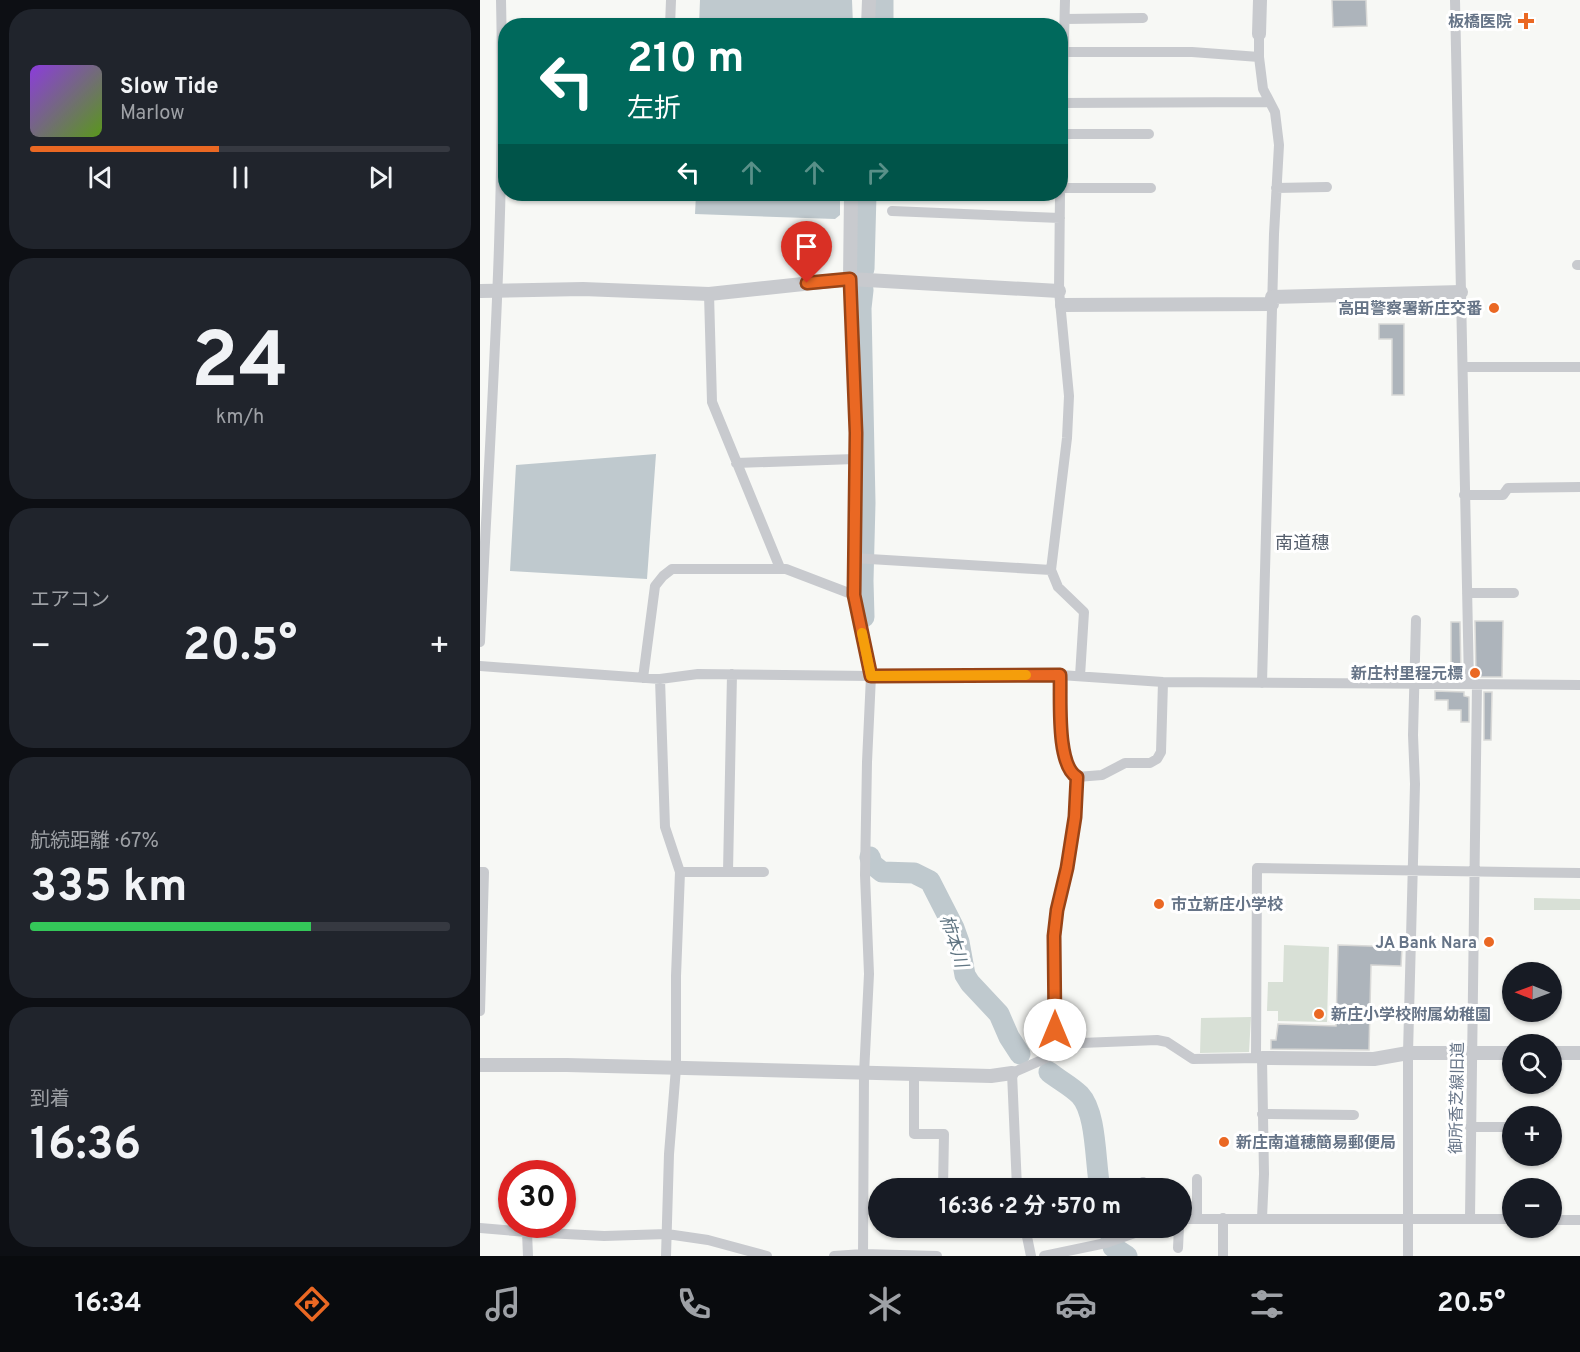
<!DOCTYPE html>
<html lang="ja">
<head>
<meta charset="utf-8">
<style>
  body { margin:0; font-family:Overpass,"Noto Sans JP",sans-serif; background:#20242c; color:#f1f3f6; height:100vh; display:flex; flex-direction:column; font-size:22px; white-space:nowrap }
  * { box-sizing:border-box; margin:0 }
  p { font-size:20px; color:#9ea1a6 }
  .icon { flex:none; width:33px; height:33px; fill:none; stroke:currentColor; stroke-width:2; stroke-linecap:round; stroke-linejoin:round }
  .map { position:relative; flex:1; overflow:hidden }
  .side { display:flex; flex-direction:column; gap:9px; padding:9px; background:#0d0f14; width:480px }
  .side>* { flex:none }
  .guide { position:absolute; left:18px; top:18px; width:570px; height:183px; border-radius:24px; box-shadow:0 2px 4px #0004; background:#00695c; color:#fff; overflow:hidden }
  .needle { width:39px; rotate:271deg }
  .controls { position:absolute; left:1022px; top:962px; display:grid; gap:12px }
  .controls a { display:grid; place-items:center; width:60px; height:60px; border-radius:50%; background:#171b24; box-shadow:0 2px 4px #0004; font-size:30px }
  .speed { position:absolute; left:18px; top:1160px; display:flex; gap:12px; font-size:30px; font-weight:700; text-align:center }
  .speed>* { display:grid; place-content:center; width:78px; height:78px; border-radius:50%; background:#171b24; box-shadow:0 2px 4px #0004; line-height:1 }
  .speed .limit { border:9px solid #d22; background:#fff; color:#111 }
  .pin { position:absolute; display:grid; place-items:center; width:51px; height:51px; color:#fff; margin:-62px -26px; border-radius:50% 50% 50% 0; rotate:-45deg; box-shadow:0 0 6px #0007 }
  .pin .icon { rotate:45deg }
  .me { position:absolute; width:66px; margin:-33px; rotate:0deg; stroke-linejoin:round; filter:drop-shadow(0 0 4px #0008) }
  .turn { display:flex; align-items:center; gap:21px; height:126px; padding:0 30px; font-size:27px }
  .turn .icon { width:78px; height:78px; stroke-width:2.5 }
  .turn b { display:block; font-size:42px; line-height:51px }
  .lanes { display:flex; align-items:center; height:57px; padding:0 30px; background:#0003; justify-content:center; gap:30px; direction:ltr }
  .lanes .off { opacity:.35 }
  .big { font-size:45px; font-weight:700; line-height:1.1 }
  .side .widget { flex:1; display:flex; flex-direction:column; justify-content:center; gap:9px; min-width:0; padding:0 21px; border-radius:24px; background:#20242c }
  .side .dial { align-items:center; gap:0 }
  .dial b { font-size:78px; line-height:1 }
  .song { display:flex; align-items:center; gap:18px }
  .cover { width:72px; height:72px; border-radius:9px; background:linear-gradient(135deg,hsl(270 70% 55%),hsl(90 70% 35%)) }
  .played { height:6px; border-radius:3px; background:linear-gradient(90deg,#ea6823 45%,#363941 45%) }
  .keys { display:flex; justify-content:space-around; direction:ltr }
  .heat { display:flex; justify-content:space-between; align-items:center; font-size:33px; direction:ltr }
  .charge { height:9px; border-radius:4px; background:linear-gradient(90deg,#34c759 67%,#363941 0) }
  .trip { position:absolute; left:388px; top:1178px; width:324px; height:60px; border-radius:30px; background:#171b24; box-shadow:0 2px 4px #0004; font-weight:700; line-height:60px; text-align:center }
  .tabs { display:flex; height:96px; justify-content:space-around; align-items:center; background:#090b0e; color:#9ea1a6 }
  .tabs .icon { width:42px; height:42px }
  .tabs .active { color:#ea6823 }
  .tabs b { font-size:27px; color:#f1f3f6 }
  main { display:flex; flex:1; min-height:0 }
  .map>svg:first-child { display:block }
</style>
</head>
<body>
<main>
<section class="side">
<div class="widget">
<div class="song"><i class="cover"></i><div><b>Slow Tide</b><p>Marlow</p></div></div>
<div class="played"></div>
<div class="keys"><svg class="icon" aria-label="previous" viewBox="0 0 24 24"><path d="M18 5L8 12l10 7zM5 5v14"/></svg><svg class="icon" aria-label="pause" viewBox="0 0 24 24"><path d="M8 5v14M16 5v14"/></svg><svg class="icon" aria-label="next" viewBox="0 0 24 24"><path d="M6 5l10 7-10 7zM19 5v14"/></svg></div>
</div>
<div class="widget dial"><b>24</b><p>km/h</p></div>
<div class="widget"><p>エアコン</p>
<div class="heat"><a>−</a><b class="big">20.5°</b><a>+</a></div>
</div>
<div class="widget"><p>航続距離 · 67%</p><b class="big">335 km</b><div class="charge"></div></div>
<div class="widget"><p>到着</p><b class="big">16:36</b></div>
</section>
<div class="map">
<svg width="1100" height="1256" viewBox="0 0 1100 1256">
  <rect width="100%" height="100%" fill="#f7f8f5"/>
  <path fill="#d8e0d6" d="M1054,898L1100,899V910H1054Z
    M804,945L849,947L847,1022L798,1021V1011H787L788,982H803Z
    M771,1017L769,1052L720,1053L721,1018Z"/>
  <path fill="#bfc9ce" d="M220,0H372L373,25H219Z
    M216,194H360V215L355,219L215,214Z
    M176,454L167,579L30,571L36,465Z"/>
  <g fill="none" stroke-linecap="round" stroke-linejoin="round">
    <path stroke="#bfc9ce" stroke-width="21" d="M403,0V26
      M384,269L386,194
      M383,290L381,308L385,503L383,581L384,617
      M390,857L392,864L402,872L434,873L450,881L474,928L479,942L485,975L490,983L519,1014L529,1037L540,1054
      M569,1072C579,1080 591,1086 600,1095C617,1113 615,1164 620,1188
      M629,1227L633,1247L647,1256"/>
  </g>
  <path fill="#adb4bb" stroke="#d9d9d7" stroke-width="1.5" d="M852,0H886L887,26L853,27Z
    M899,324H924V395H912V339H899Z
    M995,621H1023L1022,677H996Z
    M971,622H980L981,677H971Z
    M955,691L984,692V696L989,697V722H981V710H968V700H955Z
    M1004,692H1012L1011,740H1004Z
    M858,945L922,947L921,966L891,965L889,1050L791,1049V1040H796L798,1024L856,1026Z"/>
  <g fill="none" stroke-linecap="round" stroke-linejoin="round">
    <path stroke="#c8cace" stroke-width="10" d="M975,0L989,684
      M585,19L663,18
      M190,26L191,0
      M779,34V57L783,89L795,112L799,145L794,234L782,683
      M584,52H712L779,57
      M580,103L789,102
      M583,134H669
      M581,188H671
      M796,188L847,187
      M580,192L585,0
      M580,194L579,291L589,396L587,438L571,570L578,587L604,612L600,676
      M412,211L580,218
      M1097,265H1100
      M370,279L376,433L374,595L391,676L387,762L385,875L389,974L384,1074L383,1256
      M229,294L232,402L300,568
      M983,367H1100
      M256,463L375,459
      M984,495H1023L1028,488L1100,487
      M373,558L571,570
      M987,593H1034
      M0,642C10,428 26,214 21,0
      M0,666L180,679L218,674L391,676L580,675L683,682L1100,685
      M580,675C581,704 576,740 587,767C589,772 592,775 597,777
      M163,678L175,586L183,576L192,569H306L374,595
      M180,679L185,827L200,872L196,976V1068L189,1154L186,1256
      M0,872H4L0,1011
      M200,872H284
      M248,872L252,674
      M575,1054L574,936L577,910L587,868L595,817L597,777L622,775L645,763H670L677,759L681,752L683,682
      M776,1058L777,868L1100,873
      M434,1074V1134H464L463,1188
      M782,1114L874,1115
      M990,1127H1027
      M663,1182V1188
      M537,1188L532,1073L601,1043L677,1040L687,1042L713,1059L782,1058L784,1174L782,1218
      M717,1218V1179
      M990,1218L997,684
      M702,1219H1032
      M1071,1220H1100
      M545,1227L551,1256
      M0,1228L47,1232L124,1236L187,1234L228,1240L287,1256
      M47,1232L48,1256
      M698,1248L699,1227
      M354,1256L383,1254L457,1256
      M564,1256L626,1243L672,1227
      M743,1256V1218
      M928,1256V1053L935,784L933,735L936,620"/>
    <path stroke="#c8cace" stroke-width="14" d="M388,26L389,0
      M779,34L780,0
      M370,279L371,194
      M0,291L103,289L229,294L370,279L579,291
      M792,297L981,292
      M582,305L792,304
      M1071,1053H1100
      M782,1058L894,1059L928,1053H1032
      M0,1065H87L511,1076L532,1073"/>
  </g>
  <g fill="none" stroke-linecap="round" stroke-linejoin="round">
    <defs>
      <path id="route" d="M327,283L370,279L376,433L374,595L391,676L580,675C581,698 576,765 597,777L595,817L587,868L577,910L574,936L575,1030"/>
    </defs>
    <use href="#route" stroke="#984417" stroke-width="15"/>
    <use href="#route" stroke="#ea6823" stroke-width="10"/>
    <path stroke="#f59e0b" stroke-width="10" d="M382,633L391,676L546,675"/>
  </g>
  <g fill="#ea6823" stroke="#fff" stroke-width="2">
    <path d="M1043 12h6v6h6v6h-6v6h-6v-6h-6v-6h6z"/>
    <circle cx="1014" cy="308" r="6"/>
    <circle cx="995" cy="673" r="6"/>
    <circle cx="679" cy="904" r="6"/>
    <circle cx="1009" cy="942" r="6"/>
    <circle cx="839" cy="1014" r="6"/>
    <circle cx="744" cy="1142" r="6"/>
  </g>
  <g text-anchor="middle" stroke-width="6" stroke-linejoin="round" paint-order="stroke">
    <g font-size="16" font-weight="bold" fill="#667487" stroke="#fff" text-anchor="end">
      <text x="1032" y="27">板橋医院</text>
      <text x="1002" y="314">高田警察署新庄交番</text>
      <text x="983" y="679">新庄村里程元標</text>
      <text x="691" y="910" text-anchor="start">市立新庄小学校</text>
      <text x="997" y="948">JA Bank Nara</text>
      <text x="851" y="1020" text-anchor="start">新庄小学校附属幼稚園</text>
      <text x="756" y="1148" text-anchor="start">新庄南道穂簡易郵便局</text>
    </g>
    <g font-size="16" fill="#667487" stroke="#fff">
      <text transform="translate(976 1098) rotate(-89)" y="6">御所香芝線旧道</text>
    </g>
    <g font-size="18" fill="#545e6c" stroke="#fff">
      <text x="822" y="549">南道穗</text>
    </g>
    <g font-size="18" font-style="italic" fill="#617683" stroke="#fff">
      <text transform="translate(474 941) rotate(72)" y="6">柿本川</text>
    </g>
  </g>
</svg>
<div class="controls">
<a><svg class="needle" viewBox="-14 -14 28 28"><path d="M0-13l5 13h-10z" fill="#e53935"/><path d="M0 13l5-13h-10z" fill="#9ea1a6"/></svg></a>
<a><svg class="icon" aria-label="search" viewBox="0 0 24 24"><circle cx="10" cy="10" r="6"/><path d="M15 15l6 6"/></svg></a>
<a>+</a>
<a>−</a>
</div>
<div class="speed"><div class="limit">30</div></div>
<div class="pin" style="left:327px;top:283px;background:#d93025"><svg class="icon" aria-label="arrive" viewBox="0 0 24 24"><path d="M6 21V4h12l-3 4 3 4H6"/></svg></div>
<svg class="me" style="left:575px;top:1030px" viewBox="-20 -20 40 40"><circle r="19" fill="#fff"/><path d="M0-13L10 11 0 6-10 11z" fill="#ea6823"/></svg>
<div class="trip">16:36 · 2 分 · 570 m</div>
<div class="guide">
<div class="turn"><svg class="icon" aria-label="left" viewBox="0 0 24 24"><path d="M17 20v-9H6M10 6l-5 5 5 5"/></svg><div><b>210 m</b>左折</div></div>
<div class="lanes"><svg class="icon" aria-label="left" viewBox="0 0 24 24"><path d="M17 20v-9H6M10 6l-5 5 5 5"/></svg><svg class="icon off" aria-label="ahead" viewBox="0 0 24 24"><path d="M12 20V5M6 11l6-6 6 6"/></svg><svg class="icon off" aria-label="ahead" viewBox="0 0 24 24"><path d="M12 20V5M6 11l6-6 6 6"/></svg><svg class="icon off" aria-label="right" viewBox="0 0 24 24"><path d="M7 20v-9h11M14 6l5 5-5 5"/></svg></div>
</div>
</div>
</main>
<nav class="tabs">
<b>16:34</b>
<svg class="icon active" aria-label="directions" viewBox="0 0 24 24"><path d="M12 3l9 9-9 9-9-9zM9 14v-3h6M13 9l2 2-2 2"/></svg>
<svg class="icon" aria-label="music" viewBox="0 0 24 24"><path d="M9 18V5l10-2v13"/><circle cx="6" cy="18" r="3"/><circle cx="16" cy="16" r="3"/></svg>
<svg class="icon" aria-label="phone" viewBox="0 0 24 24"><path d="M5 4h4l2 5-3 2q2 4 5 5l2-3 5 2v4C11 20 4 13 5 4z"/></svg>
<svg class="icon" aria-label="climate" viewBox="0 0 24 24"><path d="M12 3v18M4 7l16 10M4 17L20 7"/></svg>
<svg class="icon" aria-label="car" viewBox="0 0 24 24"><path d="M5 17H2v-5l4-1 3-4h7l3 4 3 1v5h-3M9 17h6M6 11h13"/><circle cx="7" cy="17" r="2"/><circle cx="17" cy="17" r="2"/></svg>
<svg class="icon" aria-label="filters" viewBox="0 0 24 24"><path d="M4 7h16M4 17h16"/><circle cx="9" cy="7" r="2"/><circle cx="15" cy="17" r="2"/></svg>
<b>20.5°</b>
</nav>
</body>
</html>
